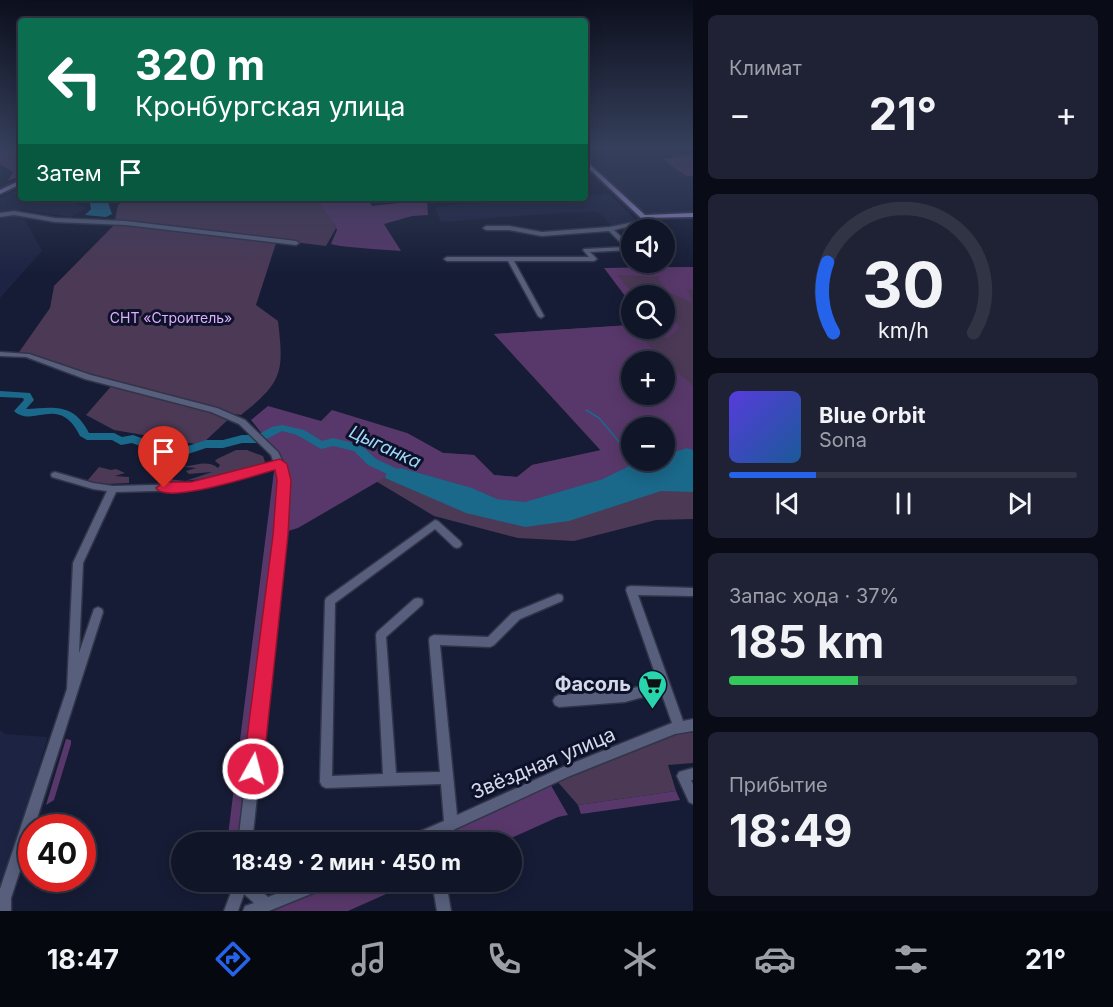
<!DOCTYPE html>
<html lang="ru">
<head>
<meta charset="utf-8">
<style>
  body { margin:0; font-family:Inter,sans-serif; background:#1e2234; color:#f1f3f6; height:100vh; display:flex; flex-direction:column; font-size:22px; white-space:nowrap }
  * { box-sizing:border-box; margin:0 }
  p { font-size:20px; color:#9c9fa8 }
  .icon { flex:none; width:33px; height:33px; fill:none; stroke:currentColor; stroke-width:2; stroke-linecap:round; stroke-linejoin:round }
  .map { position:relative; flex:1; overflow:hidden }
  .drawer { display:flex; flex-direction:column; gap:15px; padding:15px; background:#090c16; width:420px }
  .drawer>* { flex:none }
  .hud { position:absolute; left:18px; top:18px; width:570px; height:183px; border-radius:6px; box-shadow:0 3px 15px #0003,0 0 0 2px #303445; background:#0b6e4f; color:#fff; overflow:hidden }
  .buttons { position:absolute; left:621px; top:219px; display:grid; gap:12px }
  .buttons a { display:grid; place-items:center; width:54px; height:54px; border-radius:50%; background:#101528; box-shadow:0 3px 15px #0003,0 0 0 2px #303445; font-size:30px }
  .speed { position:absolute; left:18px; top:814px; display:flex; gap:12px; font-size:30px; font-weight:700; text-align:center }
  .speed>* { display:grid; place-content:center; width:78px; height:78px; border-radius:50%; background:#101528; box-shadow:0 3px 15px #0003,0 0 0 2px #303445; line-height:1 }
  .speed .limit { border:9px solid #d22; background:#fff; color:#111 }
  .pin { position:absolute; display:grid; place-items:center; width:51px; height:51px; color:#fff; margin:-62px -26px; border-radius:50% 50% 50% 0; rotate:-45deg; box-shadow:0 0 6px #0007 }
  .pin .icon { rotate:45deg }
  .me { position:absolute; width:66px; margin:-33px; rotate:7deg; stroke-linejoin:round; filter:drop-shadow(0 0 4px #0008) }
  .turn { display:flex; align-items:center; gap:21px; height:126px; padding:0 18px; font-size:27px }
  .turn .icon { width:78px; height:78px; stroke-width:2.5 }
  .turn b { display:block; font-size:42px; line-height:51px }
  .then { display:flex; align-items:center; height:57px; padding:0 18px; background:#0003; gap:12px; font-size:22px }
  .big { font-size:45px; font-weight:700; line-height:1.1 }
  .drawer .widget { flex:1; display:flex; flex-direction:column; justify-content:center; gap:9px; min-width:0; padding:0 21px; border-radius:9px; background:#1e2234 }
  .drawer .dial { align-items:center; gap:0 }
  .dial svg { height:156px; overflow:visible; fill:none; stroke:#303445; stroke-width:7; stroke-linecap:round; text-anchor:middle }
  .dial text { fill:#f1f3f6; stroke:none }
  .song { display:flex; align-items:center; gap:18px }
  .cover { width:72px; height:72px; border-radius:9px; background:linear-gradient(135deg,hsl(250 70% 55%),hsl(210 70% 35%)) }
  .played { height:6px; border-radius:3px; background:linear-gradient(90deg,#2563eb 25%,#303445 25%) }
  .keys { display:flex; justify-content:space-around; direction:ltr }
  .heat { display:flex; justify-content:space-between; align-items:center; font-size:33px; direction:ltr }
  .charge { height:9px; border-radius:4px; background:linear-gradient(90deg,#34c759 37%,#303445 0) }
  .trip { position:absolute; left:171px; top:832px; width:351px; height:60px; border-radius:30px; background:#101528; box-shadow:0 3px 15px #0003,0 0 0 2px #303445; font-weight:700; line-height:60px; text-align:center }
  .tabs { display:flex; height:96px; justify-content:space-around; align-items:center; background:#060810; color:#9c9fa8 }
  .tabs .icon { width:42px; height:42px }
  .tabs .selected { color:#2563eb }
  .tabs b { font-size:27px; color:#f1f3f6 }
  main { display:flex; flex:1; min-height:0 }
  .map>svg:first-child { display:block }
</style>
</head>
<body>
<main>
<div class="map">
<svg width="693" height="911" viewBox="0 0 693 911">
  <rect width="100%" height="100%" fill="#161c35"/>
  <path fill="#1d2443" d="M633,152L648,159H662L686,176H693V214L648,216L585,160V156Z
    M21,188V198H63L87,208L71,217L24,210L0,213V198Z
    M609,194L637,221L629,225L612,226L598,212L561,213L441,222L435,208L446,205L585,198V195Z
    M12,213L23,216L42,251L0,298V216Z
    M0,730L5,734L46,737L47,740L0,893Z"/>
  <path fill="#4b3956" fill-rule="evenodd" d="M135,198H318L328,211L336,228L326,246L277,240L256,305L278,321C284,372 283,382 241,415L234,414L201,445L114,430L86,415L114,383L17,355L50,308L54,286L114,225L118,205L124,200Z
    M693,267V519L656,520L574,541L518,538L434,516L364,474L407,433L443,453L474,455L494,475L517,477L532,465L601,451L494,334L631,325L632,328H664V296H632L604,268ZM632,362H664V394H632ZM632,428H664V460H632Z
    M236,450H247L263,456L265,462C251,474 179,483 158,483L160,478L185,481L212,472L189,474L186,471L196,468L184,467C197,465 208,460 218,468L220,465L215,461L217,459Z
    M99,467L111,470L116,469L125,473L115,476L129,477V483C115,483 101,486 87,481Z
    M693,728V763L668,765L676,791L578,805L556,780L619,752Z"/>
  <path fill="#58386a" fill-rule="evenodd" d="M0,148H21V176L8,181L13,172L0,164Z
    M693,154V176H686L662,159Z
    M333,198H367L372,206L427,200L428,215L412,216L384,224L401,251C389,250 338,247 331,244L337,230C334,221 323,211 318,200Z
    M693,267V289L687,290L693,303L668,292L658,277L618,275L624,284L636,295L632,296L631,304L604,268Z
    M665,302L670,307L667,309L680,328L668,338L653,334L644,341L693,386V450L687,448L665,455L664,428H632V460L646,461H643L647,466V470L642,471L633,464L603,479L525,502L497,499L472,488L401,468L298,528L285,532L290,482L282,459L251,420L268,406L321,421L332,410L407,433L443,453L474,455L494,475L517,477L532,465L601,450L494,334L631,325L632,328H664ZM632,362H664V394H632Z
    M274,471L277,472L280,488L279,506L241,843H227Z
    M66,739L71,740V744L54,800L46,805Z
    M549,782L568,815L558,817L500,843H421Z
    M676,791L680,800L581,814L578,805Z
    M336,882H413L348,911H273Z"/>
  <path fill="#1a688a" d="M69,198H109L108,202L112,214L106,217L85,215L91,209L90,203Z
    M687,448L693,450V492L661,491L569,521L525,527L466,513L385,478L387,471L401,468L472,488L497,499L525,502L603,479L633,464L642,471L647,470V466L642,462L664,460L665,455Z"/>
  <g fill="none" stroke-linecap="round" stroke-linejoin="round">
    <path stroke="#1a688a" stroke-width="1.5" d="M586,410L599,418L632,457
      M633,460V464"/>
    <path fill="#1a688a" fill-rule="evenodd" d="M0,391L30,393L34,400L26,409C55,407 74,403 89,433H114L122,437L133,435L144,439L167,436L171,437L178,446H188L206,440H223L242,435H257L272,427L282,425L304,430L322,441L333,438L361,445L376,459L404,472L405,475L404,478H396L368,465L354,451L333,446L321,449L297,435L282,431L259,443H242L223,448H206L188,454L171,453L164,444L143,447L132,443L121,445L112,440H87L80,436C59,393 33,429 14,411L24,400L23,398L0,397Z"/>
    <defs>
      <path id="minor" d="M14,211L55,218L126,221L296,241L299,243L296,245L126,225L55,222L14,215L0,217V213Z
        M646,216L649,218L648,222L614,230L632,247V250L590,252L597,259L594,261H514L544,316L541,318L538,316L508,261H447L444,259L447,257H589L583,250L584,249L625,247L609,231L542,236L509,230H486L483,228L486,226H509L542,232L610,227L643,220L644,217Z
        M0,352L29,354L91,375L217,408L245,420L278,452L284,464L283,466L288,480L285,535L252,843H238L275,535L280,480L276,468L191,490L116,492L83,563L79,653L94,609L98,607L102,609L103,612L34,828H32V834L11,898V911H0V889L67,689L73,563L107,491L93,489L52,477L51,475L52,473L55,472L93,483L113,486L191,484L274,463L271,455L239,424L211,412L85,379L26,357L0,356Z
        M435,520L438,521L460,541L462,544L460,547L457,548L454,547L435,529L335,603L332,776L383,774L376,635L377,632L414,599L418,598L422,599L423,602L422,605L386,637L396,773L440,772L429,640L430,637L434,635L488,637L512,613L558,594L562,595L563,598L562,601L520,619L494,645L490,647L440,645L457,815L563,767L672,723L661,692L625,702L559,707L555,705L553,701L555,697L559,695L625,690L658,682L626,590L627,587L631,586L693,588V596L638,595L683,721L693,719V731L675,734L570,776L425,843H403L405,838L444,821L441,784L326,788L322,786L320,782L325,601L326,598Z
        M693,768V780H691L693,784V804L689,802L677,776L679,772Z
        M235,882H251L268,897L306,882H330L328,887L269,911H243L245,906L254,903L244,894L238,911H224Z
        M432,882H446L451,911H437Z"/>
      <path id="major" d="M585,160L645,215L693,213V217L641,218L585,165Z
        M21,180V184L0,194V190Z"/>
    </defs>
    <use href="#minor" stroke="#323449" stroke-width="3"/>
    <use href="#major" stroke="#323449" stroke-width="4"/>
    <use href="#minor" fill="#575f7c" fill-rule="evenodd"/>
    <use href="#major" fill="#918ac9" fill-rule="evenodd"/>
  </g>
  <linearGradient id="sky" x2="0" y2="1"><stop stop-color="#0c0f1d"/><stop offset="0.54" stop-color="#36405c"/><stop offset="1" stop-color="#36405c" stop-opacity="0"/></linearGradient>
  <rect width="693" height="275" fill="url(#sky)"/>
  <path fill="#e11d48" stroke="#92132f" stroke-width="1.5" d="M280,459L287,464L291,480L288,535L263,769L261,776L253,779L246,776L243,769L273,535L277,480L275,470C255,475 167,505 156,488L164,482H191Z"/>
  <defs>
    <symbol id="supermarket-pin" viewBox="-11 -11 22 30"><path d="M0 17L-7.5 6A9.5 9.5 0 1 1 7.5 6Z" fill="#28d5ad" stroke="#0d122a"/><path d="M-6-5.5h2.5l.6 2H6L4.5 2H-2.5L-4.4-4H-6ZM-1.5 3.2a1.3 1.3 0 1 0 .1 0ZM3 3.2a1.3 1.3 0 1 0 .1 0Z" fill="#111"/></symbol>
  </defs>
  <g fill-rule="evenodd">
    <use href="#supermarket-pin" x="636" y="668" width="33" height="45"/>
  </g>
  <g text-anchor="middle" stroke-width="6" stroke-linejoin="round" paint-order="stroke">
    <g font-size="14" fill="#e0aefe" stroke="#0d122a">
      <text x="171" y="323">СНТ «Строитель»</text>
    </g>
    <g font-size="18" font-style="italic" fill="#9fd8f7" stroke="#0d122a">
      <text transform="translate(385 447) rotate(25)" y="6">Цыганка</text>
    </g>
    <g font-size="20" font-weight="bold" fill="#d4d9ea" stroke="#0d122a" text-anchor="end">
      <text x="631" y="691">Фасоль</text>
    </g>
    <g font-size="20" fill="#d4d9ea" stroke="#0d122a">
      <text transform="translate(543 763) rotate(-23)" y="7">Звёздная улица</text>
    </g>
  </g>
</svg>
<div class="buttons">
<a><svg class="icon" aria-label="sound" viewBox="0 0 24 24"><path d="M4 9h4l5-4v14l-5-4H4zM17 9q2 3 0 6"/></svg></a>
<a><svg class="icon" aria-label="search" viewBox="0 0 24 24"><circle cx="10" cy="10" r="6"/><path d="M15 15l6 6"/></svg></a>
<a>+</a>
<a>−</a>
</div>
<div class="speed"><div class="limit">40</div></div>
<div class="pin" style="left:164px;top:488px;background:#d93025"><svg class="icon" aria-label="arrive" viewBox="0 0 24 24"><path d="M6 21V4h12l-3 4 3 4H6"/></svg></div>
<svg class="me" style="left:253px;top:769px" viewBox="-20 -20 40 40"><circle r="17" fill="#e11d48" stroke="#fff" stroke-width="3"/><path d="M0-11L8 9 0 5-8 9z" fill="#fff"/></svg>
<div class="trip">18:49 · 2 мин · 450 m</div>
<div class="hud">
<div class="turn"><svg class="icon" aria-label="left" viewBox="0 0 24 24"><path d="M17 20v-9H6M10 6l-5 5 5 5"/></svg><div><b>320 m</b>Кронбургская улица</div></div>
<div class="then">Затем<svg class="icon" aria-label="arrive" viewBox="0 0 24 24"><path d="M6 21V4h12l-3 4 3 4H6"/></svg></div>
</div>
</div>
<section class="drawer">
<div class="widget"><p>Климат</p>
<div class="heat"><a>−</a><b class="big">21°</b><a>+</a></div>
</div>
<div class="widget dial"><svg viewBox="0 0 100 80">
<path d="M14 69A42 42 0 1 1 86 69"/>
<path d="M14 69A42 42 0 0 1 11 33" stroke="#2563eb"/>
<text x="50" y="56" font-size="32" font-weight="700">30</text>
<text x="50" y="72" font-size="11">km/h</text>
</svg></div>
<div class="widget">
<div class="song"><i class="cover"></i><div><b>Blue Orbit</b><p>Sona</p></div></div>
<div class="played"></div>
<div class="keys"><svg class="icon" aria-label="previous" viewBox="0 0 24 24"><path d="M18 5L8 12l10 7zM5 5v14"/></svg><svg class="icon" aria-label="pause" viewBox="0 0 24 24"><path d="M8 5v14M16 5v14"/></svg><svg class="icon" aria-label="next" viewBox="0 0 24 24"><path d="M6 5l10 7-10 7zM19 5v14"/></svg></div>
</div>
<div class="widget"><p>Запас хода · 37%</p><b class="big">185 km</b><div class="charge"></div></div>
<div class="widget"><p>Прибытие</p><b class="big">18:49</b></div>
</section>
</main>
<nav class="tabs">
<b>18:47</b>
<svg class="icon selected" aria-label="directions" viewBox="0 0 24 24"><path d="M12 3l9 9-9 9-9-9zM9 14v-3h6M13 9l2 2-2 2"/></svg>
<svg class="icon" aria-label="music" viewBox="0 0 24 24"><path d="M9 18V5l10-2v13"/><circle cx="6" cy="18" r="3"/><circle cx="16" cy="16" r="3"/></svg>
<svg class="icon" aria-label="phone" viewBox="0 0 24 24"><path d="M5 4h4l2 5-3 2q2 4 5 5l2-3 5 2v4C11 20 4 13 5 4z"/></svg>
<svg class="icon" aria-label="climate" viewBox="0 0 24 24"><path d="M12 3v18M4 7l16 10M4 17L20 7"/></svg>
<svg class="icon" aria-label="car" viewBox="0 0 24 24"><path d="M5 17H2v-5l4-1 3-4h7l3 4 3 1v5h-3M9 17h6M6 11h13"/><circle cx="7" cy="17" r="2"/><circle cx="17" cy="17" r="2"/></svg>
<svg class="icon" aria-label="filters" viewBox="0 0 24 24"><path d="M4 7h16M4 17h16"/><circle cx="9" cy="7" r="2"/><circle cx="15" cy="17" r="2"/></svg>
<b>21°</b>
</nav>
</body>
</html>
